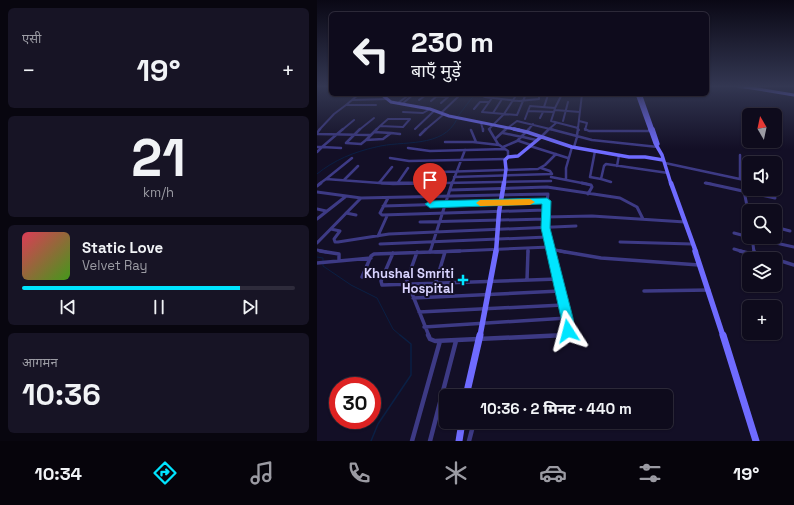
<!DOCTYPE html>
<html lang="hi">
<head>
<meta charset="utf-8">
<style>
  body { margin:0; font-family:"Space Grotesk","Noto Sans Devanagari",sans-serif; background:#171425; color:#f1f3f6; height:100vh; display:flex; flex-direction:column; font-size:15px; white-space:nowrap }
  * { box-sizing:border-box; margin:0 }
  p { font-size:13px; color:#9b9ba3 }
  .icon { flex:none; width:22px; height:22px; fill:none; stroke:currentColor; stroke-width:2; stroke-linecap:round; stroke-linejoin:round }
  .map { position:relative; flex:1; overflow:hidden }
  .drawer { display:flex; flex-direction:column; gap:8px; padding:8px; background:#08060f; width:317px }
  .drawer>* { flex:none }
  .guide { position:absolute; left:12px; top:12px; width:380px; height:84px; border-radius:6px; box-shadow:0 1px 3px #0004,0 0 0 1px #2e2b3b; background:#0e0b1c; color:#f1f3f6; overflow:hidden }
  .needle { width:26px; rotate:351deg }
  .controls { position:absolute; left:425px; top:108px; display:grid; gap:8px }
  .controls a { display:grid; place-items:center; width:40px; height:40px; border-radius:6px; background:#0e0b1c; box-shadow:0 1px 3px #0004,0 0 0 1px #2e2b3b; font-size:20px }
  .speed { position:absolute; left:12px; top:377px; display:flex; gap:8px; font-size:20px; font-weight:700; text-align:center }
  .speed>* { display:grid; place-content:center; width:52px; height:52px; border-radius:50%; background:#0e0b1c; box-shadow:0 1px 3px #0004,0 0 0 1px #2e2b3b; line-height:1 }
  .speed .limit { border:6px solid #d22; background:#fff; color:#111 }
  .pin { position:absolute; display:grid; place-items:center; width:34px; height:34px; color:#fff; margin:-41px -17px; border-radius:50% 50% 50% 0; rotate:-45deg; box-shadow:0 0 4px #0007 }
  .pin .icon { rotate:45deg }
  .me { position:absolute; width:44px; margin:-22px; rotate:351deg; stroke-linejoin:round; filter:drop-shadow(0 0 3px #0008) }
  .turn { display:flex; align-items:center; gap:14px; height:84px; padding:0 16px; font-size:18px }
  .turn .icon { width:52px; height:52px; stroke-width:2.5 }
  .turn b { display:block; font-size:28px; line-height:34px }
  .big { font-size:30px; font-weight:800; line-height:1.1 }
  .drawer .card { flex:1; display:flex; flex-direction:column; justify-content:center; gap:6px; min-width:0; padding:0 14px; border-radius:6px; background:#171425 }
  .drawer .dial { align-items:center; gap:0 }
  .dial b { font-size:52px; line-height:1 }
  .song { display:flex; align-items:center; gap:12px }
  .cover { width:48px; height:48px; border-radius:6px; background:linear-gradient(135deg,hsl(350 70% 55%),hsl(100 70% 35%)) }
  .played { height:4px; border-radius:2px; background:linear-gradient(90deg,#00e5ff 80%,#2e2b3b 80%) }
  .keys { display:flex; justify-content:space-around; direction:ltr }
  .heat { display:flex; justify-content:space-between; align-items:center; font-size:22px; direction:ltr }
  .trip { position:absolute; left:122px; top:389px; width:234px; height:40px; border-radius:6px; background:#0e0b1c; box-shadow:0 1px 3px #0004,0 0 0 1px #2e2b3b; font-weight:800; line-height:40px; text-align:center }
  .dock { display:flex; height:64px; justify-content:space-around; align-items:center; background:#06040b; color:#9b9ba3 }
  .dock .icon { width:28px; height:28px }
  .dock .current { color:#00e5ff }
  .dock b { font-size:18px; color:#f1f3f6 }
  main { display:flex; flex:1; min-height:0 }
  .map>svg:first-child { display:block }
</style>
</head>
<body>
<main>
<section class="drawer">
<div class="card"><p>एसी</p>
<div class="heat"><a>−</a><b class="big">19°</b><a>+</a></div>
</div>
<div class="card dial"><b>21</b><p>km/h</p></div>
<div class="card">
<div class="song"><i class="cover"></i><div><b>Static Love</b><p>Velvet Ray</p></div></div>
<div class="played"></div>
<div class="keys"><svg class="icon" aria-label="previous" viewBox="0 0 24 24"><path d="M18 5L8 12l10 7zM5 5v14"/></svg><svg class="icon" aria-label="pause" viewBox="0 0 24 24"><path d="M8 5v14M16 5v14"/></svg><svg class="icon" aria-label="next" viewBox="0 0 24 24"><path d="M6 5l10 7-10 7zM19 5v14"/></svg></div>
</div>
<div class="card"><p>आगमन</p><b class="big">10:36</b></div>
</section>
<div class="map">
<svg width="477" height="441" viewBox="0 0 477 441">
  <rect width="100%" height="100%" fill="#130f26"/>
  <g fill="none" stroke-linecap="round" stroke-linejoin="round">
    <path stroke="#0a1f44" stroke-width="1" d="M141,116L158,94
      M0,174C17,160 37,152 59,147C85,140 126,149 140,119
      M0,257L6,258V261
      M6,264V266L34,285L60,298L76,329L84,336"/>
    <path stroke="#0a1f44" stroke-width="1.5" d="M54,441L61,424L94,375V344L83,335"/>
    <path stroke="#3d3a85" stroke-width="2" d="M421,87L429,88
      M12,88H14
      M117,94L115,96L131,97L124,103
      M168,94L166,96L168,97L202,101L222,99V94
      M222,94L231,95L227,107
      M179,95L190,94
      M175,98L165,112L200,115L209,94
      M35,100L42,94
      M102,100L109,95
      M114,101L120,96
      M81,103L93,94
      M85,104L97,94L115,96
      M59,105H29L35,100L70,99
      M213,106L238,108L237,112L211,111Z
      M238,108L245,94
      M157,109L163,102H172
      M238,110L263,112
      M86,112L106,113L113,109
      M237,112L234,121L261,128L265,94
      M124,113L144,94
      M176,113L185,99
      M223,118L226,112
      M71,119H93L86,127L63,126Z
      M208,119L211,111
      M246,121L251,102
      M262,121L270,123L268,130H269
      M164,123L166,130
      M260,128L262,130
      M98,129L117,111
      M2,130L17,114L29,105
      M25,130L37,120
      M42,130L57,118
      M59,130L63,126
      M108,130L127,114
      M173,130L172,129L187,114L200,94
      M188,130L200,121L237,130
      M211,130L216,124
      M231,130L239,123"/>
    <path stroke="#3d3a85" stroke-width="2.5" d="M43,129L29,143L44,144L49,140
      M166,129V131
      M172,129L181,144L188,149
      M233,129L275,140L341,147
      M268,129L272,131H336
      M154,130L159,142
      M57,132L74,133L66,139L49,140Z
      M57,132L60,129
      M0,133L3,129
      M74,133L83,134
      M186,133L205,137
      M0,134L53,135
      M103,135L109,129
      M260,135L261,129
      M206,137L219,140
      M224,137L232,129
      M178,139L189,129
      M202,141L214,145
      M128,142H156L182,145
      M213,146L251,158
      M0,147H5L0,152
      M5,147L26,129
      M5,147L24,148
      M186,147L200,141L212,129
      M257,147L260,137
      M91,148L113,151L188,149L191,151V157
      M278,151L273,177L284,179
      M423,155V179
      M35,158L9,179L76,184L234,181
      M73,158L92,161L189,159
      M348,163L432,181
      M300,166L302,155
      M224,168L233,171L235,174
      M137,177L235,174
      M234,177L270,184
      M249,179V168L255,147
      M27,180L41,166
      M294,182L284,179L287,166L289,164L351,173
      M62,183L75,167
      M388,183L394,184
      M2,184L9,179
      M80,184L91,168
      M103,184L109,170L124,172L221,169L228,165L239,154
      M135,184L148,150"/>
    <path stroke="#3d3a85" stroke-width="3" d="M65,183H119
      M265,183L274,185L275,187L271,194
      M389,183L458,198L456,189
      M0,186L4,183
      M133,190L230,187L303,198L320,207L326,219
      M427,191L432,216
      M0,192L44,198L231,194L228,217L234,252
      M71,198L63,213L65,215L228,210
      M66,206L230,201
      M0,209L9,211
      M29,213L39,215
      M228,217L275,216L368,222
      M0,219L28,197
      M103,222L228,219
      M458,227L473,231
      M14,229L23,231L17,239L18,242H21L72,234L259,226
      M417,233L432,237
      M61,236L70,216
      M432,237L477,247
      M435,237L437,252
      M303,242L375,244
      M0,243L44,198
      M63,244L230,237
      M234,249L248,252
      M417,249L427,252
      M0,250L9,252
      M113,252L135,183
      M118,252L233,247
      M211,252V248"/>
    <path stroke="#3d3a85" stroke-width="3.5" d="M3,251L22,254V261
      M234,251L252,327L250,334L247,336
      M243,251L284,258L382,265
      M423,251L456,259
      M437,251V254
      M113,252V251
      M76,253L64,281L65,285L241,279
      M458,259L477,265
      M0,263L54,258
      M45,277L54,256L57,254L143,251
      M210,280L211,251
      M118,285L128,252
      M88,286L100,252
      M92,286L112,336
      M327,291L392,290
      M96,298L243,291
      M102,312L246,305
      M107,327L250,318"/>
    <path stroke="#3d3a85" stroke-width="4.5" d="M111,335L113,339L118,341L249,335
      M183,422L221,425L226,422
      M95,441L123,341
      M113,441L139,341
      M152,441L157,422"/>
    <path stroke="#6f6bff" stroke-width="3" d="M428,87L477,95
      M64,94L74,102L113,109L132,116L202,130
      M320,94L333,130
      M324,96L336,130"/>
    <path stroke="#6f6bff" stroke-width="3.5" d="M197,129L210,132L255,147L312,157H328L346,160
      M333,129L338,143L345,155L354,184
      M336,129L341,144L340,145
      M187,184L189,169L188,160L191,157L201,156L224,137"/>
    <path stroke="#6f6bff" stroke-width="4.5" d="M354,183L379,252
      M179,252L182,212L187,183"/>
    <path stroke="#6f6bff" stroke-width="5.5" d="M378,251L406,336
      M163,336L179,251"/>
    <path stroke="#6f6bff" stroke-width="7" d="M406,335L439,441
      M149,396L163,335
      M142,441L145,422"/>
  </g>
  <linearGradient id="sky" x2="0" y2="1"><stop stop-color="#0a0815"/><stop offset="0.58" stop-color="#333752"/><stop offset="1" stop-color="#333752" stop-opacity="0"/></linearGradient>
  <rect width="477" height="149" fill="url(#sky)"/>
  <path fill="#00e5ff" stroke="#0095a6" d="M230,198L234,201L233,228L256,318L258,331L256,336L251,337L247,336L244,318L224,228L225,204L113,208L108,204L113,201Z"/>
  <path fill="#f59e0b" d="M213,199L218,202L213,205L163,206L159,203L163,200Z"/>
  <path fill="#00e5ff" stroke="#130f26" stroke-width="1.5" d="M144 274h4v4h4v4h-4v4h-4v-4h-4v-4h4z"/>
  <g text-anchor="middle" stroke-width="4" stroke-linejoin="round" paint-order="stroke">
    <g font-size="13" font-weight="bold" fill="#d9d4ff" stroke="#130f26" text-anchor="end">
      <text x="137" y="278">Khushal Smriti<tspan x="137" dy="15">Hospital</tspan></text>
    </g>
  </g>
</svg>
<div class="controls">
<a><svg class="needle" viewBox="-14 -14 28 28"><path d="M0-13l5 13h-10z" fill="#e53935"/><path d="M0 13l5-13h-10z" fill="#9b9ba3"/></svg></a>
<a><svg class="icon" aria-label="sound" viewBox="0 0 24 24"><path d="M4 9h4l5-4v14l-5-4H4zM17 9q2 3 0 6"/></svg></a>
<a><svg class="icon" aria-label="search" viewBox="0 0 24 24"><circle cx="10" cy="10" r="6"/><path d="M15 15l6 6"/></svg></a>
<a><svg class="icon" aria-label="layers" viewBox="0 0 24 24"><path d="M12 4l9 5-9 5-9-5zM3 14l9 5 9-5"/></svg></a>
<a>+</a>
</div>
<div class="speed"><div class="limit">30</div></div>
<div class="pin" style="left:113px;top:204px;background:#d93025"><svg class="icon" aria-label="arrive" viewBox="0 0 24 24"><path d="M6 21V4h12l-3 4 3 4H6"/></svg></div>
<svg class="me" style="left:251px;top:331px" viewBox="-20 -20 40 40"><path d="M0-17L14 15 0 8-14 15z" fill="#00e5ff" stroke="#fff" stroke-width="4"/></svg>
<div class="trip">10:36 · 2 मिनट · 440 m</div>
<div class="guide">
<div class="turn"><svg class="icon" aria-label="left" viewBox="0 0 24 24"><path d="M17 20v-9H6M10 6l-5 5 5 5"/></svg><div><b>230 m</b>बाएँ मुड़ें</div></div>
</div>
</div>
</main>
<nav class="dock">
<b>10:34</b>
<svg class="icon current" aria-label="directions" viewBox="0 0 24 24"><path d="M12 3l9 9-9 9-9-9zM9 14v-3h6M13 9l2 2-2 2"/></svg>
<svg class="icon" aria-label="music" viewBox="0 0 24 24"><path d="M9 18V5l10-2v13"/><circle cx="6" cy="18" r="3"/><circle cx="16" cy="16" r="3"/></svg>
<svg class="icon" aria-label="phone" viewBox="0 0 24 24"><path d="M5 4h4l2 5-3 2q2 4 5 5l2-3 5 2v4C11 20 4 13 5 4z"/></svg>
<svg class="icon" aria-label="climate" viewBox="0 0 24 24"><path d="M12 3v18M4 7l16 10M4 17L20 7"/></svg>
<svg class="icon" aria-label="car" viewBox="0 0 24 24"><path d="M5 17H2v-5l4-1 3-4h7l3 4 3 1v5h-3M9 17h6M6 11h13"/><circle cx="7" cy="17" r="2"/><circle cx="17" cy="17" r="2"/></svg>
<svg class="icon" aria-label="filters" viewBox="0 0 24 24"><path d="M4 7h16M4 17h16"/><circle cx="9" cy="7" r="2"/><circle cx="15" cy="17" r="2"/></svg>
<b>19°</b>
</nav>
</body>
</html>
